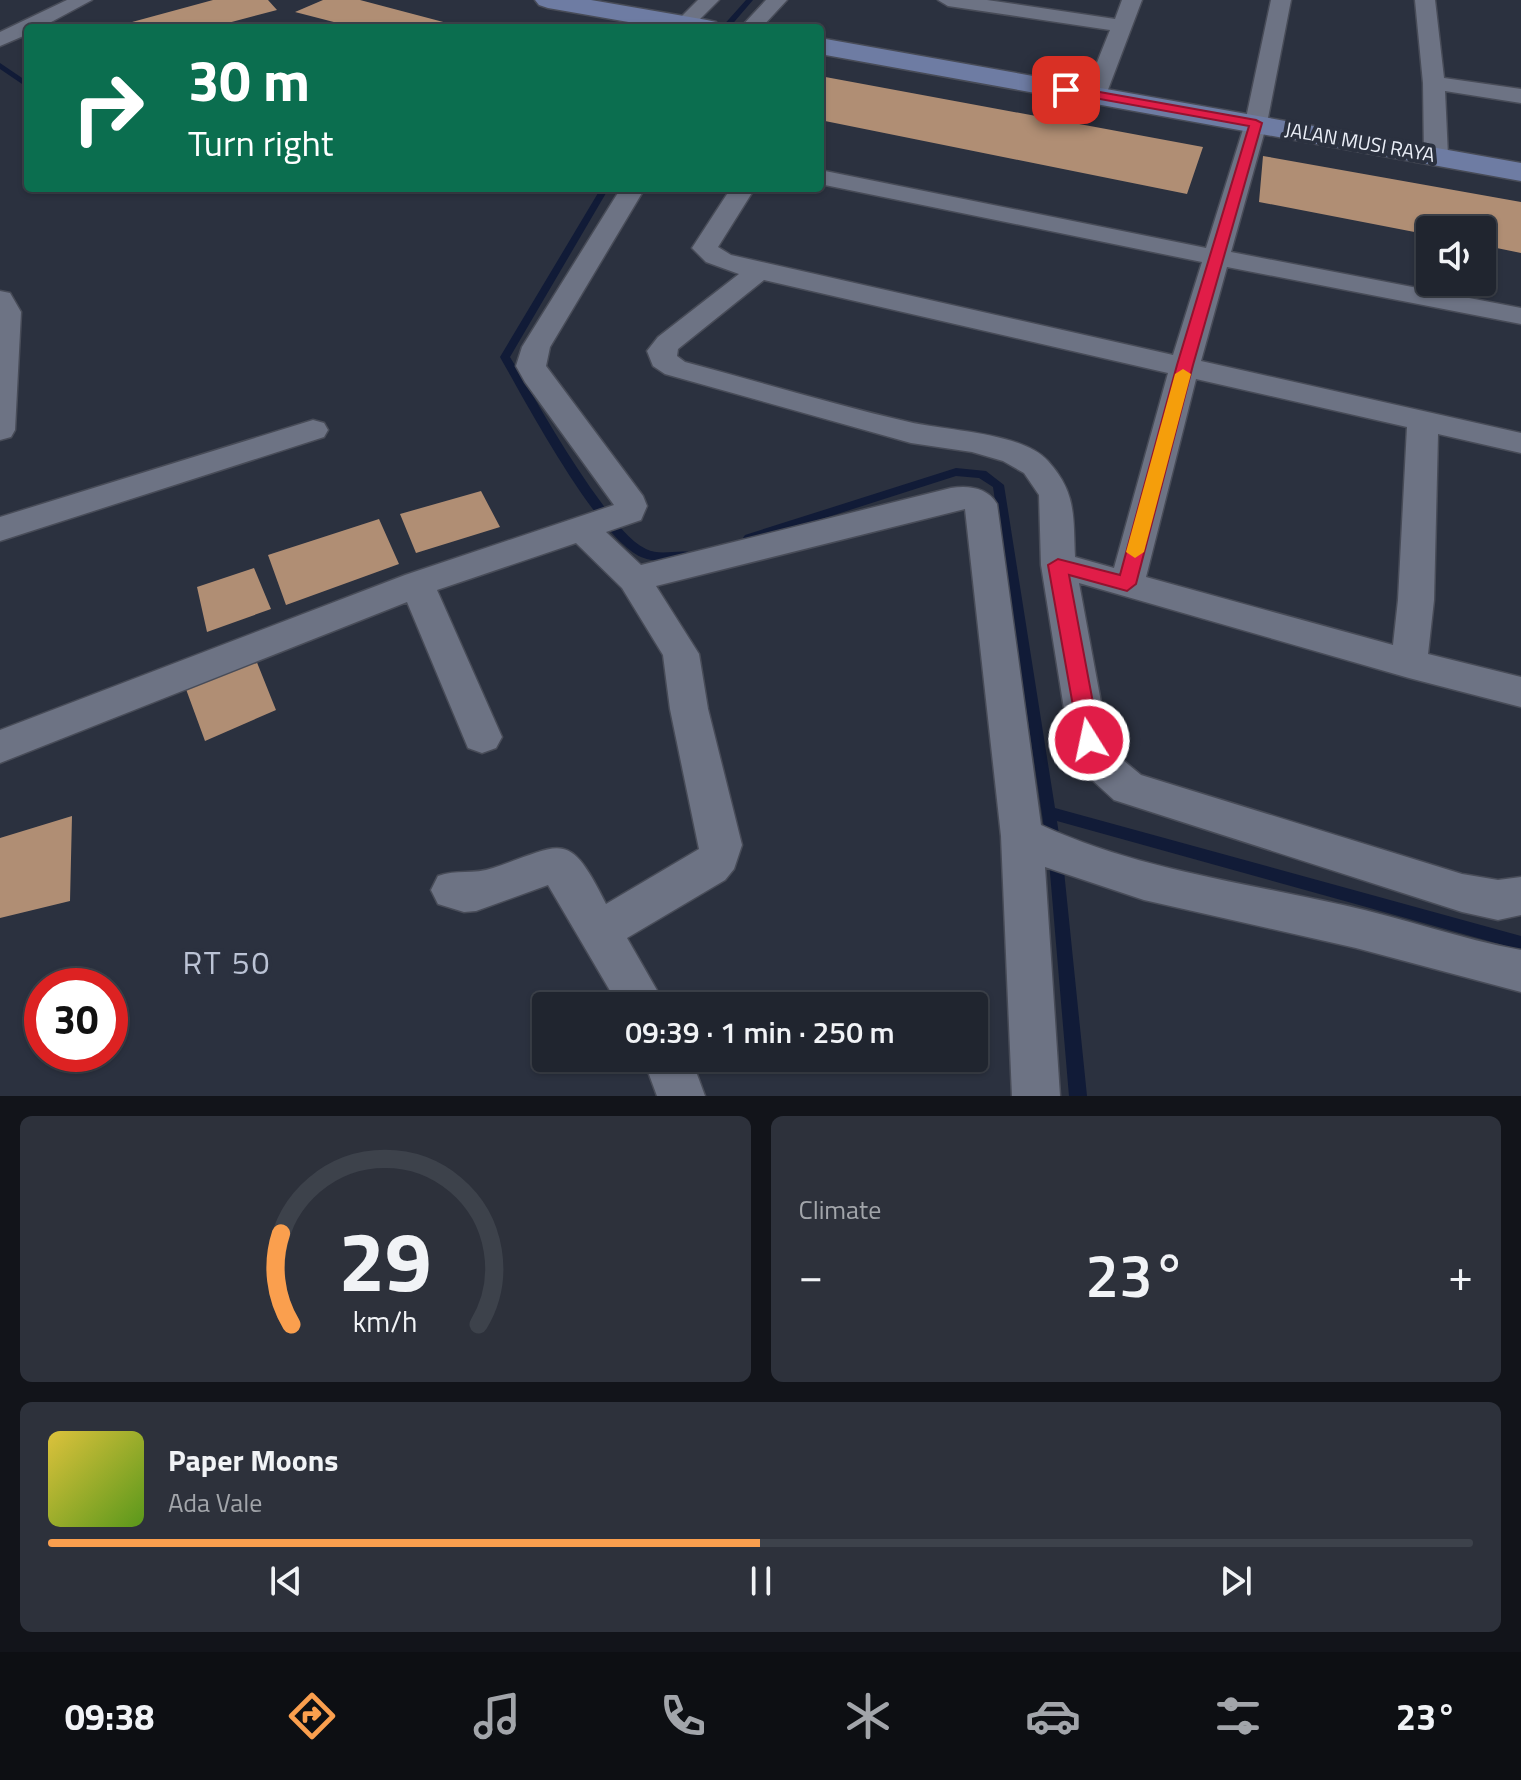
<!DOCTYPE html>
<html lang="en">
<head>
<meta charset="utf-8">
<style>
  body { margin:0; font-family:"Titillium Web",sans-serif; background:#2d313b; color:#f1f3f6; height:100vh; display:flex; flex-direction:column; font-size:30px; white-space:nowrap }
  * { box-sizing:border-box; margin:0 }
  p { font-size:26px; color:#a2a5aa }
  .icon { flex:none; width:44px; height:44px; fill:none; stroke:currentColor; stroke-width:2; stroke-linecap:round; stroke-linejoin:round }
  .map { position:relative; height:1096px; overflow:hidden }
  .side { display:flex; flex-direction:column; gap:20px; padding:20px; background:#12141a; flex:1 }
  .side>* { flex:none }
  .guide { position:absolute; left:24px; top:24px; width:800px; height:168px; border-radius:8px; box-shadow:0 2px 6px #0004,0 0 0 2px #3d424b; background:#0b6e4f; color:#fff; overflow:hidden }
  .buttons { position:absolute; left:1416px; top:216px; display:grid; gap:16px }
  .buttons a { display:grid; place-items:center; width:80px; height:80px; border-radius:8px; background:#20252f; box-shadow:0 2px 6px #0004,0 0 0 2px #3d424b; font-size:40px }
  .speed { position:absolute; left:24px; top:968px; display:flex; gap:16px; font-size:40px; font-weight:700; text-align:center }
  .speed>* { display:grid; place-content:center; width:104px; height:104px; border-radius:50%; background:#20252f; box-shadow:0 2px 6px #0004,0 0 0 2px #3d424b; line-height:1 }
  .speed .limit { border:12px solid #d22; background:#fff; color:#111 }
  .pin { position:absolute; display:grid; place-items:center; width:68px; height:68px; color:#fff; margin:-34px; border-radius:16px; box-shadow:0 4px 12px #0006 }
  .me { position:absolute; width:88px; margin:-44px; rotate:350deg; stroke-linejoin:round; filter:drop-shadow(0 0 6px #0008) }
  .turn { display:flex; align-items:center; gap:28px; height:168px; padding:0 32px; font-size:36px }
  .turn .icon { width:104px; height:104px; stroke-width:2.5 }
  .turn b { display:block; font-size:56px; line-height:68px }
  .big { font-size:60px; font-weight:600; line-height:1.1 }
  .side .widget { flex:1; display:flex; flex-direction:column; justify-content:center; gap:12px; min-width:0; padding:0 28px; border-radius:12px; background:#2d313b }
  .side .dial { align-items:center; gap:0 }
  .dial svg { height:208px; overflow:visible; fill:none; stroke:#3d424b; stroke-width:7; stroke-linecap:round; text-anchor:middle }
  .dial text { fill:#f1f3f6; stroke:none }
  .song { display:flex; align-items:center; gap:24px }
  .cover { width:96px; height:96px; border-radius:12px; background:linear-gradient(135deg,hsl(50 70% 55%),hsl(90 70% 35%)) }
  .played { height:8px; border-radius:4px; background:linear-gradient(90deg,#fa9f4e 50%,#3d424b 50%) }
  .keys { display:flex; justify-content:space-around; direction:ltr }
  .heat { display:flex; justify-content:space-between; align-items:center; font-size:44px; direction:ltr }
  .side .tiles { flex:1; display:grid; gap:20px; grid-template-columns:1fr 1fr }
  .widget:last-child { grid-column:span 2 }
  .trip { position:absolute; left:532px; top:992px; width:456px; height:80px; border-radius:8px; background:#20252f; box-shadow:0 2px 6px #0004,0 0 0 2px #3d424b; font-weight:600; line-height:80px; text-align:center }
  .tab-bar { display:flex; height:128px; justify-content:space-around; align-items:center; background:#0d0f13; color:#a2a5aa }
  .tab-bar .icon { width:56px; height:56px }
  .tab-bar .selected { color:#fa9f4e }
  .tab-bar b { font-size:36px; color:#f1f3f6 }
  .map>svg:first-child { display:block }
</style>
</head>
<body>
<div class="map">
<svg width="1521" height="1096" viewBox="0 0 1521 1096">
  <rect width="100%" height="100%" fill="#2b313f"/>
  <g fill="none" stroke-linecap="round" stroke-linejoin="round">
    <path fill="#111b37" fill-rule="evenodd" d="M746,0H753L729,28H721Z
      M0,63L28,82V88L0,69Z
      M601,188H609L510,357C540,407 568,458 603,505C615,521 628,540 646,549C660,556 675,550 689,552L691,555L689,558C674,562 656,563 641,557C598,538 525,401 500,357Z
      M956,468L986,471L1004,485L1055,808L1521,936V950L1057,821L1063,861L1087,1096H1069L1049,861L993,487L979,478L956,476L753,541H745L743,538L745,535Z"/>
  </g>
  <path fill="#b08e74" d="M213,0H268L277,10L209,28H110Z
    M323,0H360L466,28H357L295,12Z
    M820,76L1203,147L1187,194L820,120Z
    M1263,156L1521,202V253L1482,245V230H1430V235L1259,202Z
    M481,491L500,527L416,553L400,514Z
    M379,519L399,564L286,605L268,555Z
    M254,568L271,609L207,632L197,587Z
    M254,655L276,710L205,741L183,681Z
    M72,816L70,901L0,918V838Z"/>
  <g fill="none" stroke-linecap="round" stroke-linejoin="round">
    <defs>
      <path id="street" d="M67,0H92L40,28H28V34L0,46V32Z
        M698,0H719L691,28H677L674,24Z
        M766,0H787L761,28H740Z
        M938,0H987L1115,19L1122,0H1142L1106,95L1095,102L1084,95L1110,30L948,6Z
        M1271,0H1291L1267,123L1231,252L1521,308V324L1227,267L1201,361L1521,433V453L1438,434L1434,600L1428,654L1521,677V707L1409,678L1079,583L1108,740L1124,761L1141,775L1462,874L1498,880L1521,877V915L1498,920L1462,912L1114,800L1091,779L1069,740L1041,565L1039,495L1024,473L1003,461L972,452L911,443L665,374L653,366L647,351L658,337L739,274L706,262L692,248L731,188H755L718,247L731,255L1173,355L1202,262L820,184V170L1206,248L1245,123ZM764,280L1168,373L1114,568L1075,557C1073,517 1077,493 1048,461C1022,432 946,431 909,422C834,405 760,382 685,362L677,356L678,349ZM1196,379L1407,427L1398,600L1393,645L1146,577Z
        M1415,0H1435L1444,78L1521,89V103L1445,91L1448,156L1444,161H1428L1424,156L1423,83Z
        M621,188H645L550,347L546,366L643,496L647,506L641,520L606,532L641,565L951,488C969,485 988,488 997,504L1041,825C1137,869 1241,882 1343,905C1403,918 1460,939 1521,950V992L1356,948L1144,900L1045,867L1060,1096H1012L1001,836L965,509L656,586L699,654L708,709L742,845L734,869L725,880L627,938L666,1006H619L548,885L476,911L464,912L438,904L431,890L438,876C456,869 474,875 493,868C562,845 568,827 606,904L699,849L670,709L663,655L622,588L576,543L437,590L502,737L496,748L482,753L468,748L407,602L0,763V730L405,575L614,505L525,382L516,366L522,347Z
        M0,291L10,293L21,312L15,430L11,437L0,440Z
        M313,420L324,423L328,430L324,437L0,541V517Z
        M643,1058H691L705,1096H657Z"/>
      <path id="secondary" d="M535,0H591L707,20L716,22L720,28H663L548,8L539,5Z
        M820,38L1521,163V181L820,54Z"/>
    </defs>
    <use href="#street" stroke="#484c58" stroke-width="3"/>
    <use href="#secondary" stroke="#484c58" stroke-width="3"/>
    <use href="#street" fill="#6d7384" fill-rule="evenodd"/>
    <use href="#secondary" fill="#6e7ca3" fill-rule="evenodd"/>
  </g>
  <path fill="#e11d48" stroke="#92132f" stroke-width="2" d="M1066,86L1256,120L1262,123L1193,365L1136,584L1127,591L1069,575L1100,740L1097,746L1089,749L1082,746L1079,740L1048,565L1058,559L1120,575L1177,365L1249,126L1061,92V87Z"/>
  <path fill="#f59e0b" d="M1183,369L1191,374L1144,552L1135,558L1126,552L1175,374Z"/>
  <g text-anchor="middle" stroke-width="8" stroke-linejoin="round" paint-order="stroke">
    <g font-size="20" fill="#ebeff8" stroke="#2b313f">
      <text transform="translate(1360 142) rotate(10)" y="7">JALAN MUSI RAYA</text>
    </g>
    <g font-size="32" letter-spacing="2" fill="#bbc3d5" stroke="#2b313f">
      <text x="227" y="974">RT 50</text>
    </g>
  </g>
</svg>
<div class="buttons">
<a><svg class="icon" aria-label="sound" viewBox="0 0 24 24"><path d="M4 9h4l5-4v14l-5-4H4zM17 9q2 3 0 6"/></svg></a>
</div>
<div class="speed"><div class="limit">30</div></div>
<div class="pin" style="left:1066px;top:90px;background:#d93025"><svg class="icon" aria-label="arrive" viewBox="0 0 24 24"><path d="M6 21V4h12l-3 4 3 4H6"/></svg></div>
<svg class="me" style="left:1089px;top:740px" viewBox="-20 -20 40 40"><circle r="17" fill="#e11d48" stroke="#fff" stroke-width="3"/><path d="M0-11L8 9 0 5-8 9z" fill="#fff"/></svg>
<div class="trip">09:39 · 1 min · 250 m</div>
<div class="guide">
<div class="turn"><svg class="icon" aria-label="right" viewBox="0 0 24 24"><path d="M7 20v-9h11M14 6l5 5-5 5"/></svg><div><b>30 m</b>Turn right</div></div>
</div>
</div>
<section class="side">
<div class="tiles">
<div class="widget dial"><svg viewBox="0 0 100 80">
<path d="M14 69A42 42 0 1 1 86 69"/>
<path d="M14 69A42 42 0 0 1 10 34" stroke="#fa9f4e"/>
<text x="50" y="56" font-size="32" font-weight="700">29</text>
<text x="50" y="72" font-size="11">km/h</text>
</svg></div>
<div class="widget"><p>Climate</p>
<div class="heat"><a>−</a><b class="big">23°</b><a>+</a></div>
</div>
<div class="widget">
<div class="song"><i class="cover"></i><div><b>Paper Moons</b><p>Ada Vale</p></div></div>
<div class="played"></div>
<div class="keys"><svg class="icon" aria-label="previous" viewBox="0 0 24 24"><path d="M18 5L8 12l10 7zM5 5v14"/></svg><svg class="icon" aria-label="pause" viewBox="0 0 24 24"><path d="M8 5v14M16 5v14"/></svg><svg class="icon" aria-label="next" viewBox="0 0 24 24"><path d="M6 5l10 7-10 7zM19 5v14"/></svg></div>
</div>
</div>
</section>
<nav class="tab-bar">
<b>09:38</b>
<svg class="icon selected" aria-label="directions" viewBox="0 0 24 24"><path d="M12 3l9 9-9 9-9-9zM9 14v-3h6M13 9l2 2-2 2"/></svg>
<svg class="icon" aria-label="music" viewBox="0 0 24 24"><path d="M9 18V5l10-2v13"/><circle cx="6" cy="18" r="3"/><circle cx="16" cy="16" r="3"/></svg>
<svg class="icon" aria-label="phone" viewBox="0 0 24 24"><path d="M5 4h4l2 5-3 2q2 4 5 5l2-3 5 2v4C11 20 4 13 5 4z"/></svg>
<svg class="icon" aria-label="climate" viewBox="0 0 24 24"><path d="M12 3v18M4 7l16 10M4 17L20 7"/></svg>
<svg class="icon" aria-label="car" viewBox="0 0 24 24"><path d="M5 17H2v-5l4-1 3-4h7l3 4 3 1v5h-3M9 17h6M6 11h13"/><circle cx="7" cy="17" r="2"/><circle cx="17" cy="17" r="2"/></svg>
<svg class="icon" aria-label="filters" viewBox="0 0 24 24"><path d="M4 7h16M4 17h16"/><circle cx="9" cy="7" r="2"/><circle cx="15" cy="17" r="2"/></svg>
<b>23°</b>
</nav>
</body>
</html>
